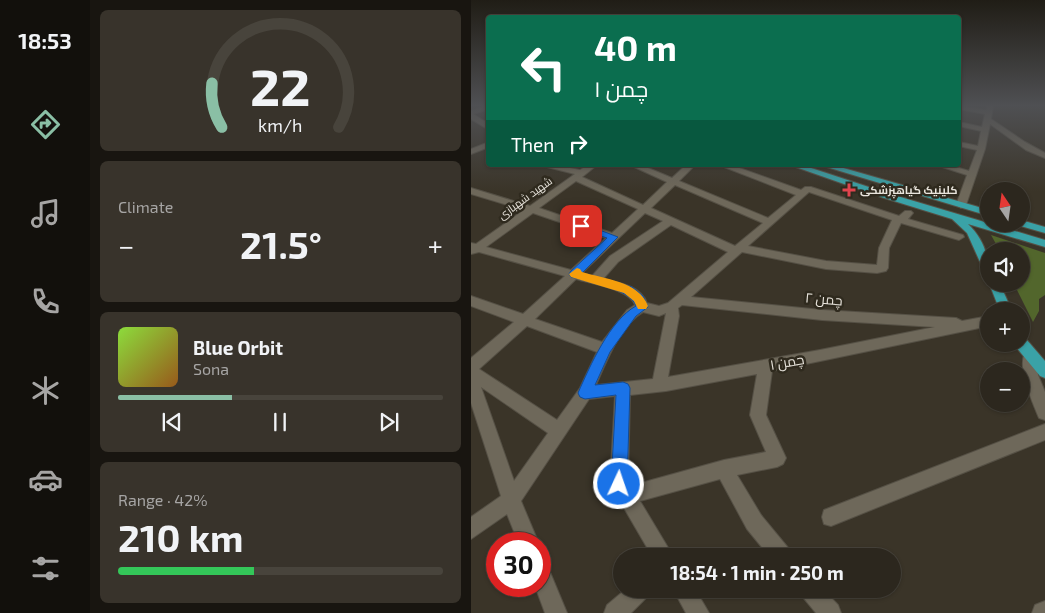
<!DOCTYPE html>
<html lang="en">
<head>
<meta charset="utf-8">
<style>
  body { margin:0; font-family:"Exo 2",Cairo,sans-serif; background:#38332b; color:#f1f3f6; height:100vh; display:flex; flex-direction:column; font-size:19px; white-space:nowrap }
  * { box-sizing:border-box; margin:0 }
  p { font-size:16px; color:#a6a5a4 }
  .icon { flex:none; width:28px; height:28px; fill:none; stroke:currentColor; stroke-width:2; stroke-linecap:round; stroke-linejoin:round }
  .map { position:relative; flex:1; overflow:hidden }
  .details { display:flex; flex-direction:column; gap:10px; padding:10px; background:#181510; width:381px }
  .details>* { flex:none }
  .banner { position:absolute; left:15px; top:15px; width:475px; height:152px; border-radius:5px; box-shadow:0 1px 4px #0004,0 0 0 1px #48443c; background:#0b6e4f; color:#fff; overflow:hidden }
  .needle { width:32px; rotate:347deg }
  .fabs { position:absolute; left:509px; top:182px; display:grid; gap:10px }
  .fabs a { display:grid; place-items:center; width:50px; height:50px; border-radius:50%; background:#2c271e; box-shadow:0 1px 4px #0004,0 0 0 1px #48443c; font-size:25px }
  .speed { position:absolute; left:15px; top:532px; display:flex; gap:10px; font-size:25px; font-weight:700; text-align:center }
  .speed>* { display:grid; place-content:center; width:65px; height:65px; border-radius:50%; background:#2c271e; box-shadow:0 1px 4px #0004,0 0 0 1px #48443c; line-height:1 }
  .speed .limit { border:8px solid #d22; background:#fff; color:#111 }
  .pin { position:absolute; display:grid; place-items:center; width:42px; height:42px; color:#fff; margin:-21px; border-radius:10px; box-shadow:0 2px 8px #0006 }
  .me { position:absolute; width:55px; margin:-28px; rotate:3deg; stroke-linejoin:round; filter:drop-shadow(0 0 4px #0008) }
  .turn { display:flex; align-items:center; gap:18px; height:105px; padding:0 25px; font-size:22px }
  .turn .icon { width:65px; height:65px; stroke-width:2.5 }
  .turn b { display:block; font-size:35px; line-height:42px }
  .then { display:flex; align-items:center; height:48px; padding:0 25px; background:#0003; gap:10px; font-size:19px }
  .big { font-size:38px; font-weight:700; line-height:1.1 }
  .details .card { flex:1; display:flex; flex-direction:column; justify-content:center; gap:8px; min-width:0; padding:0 18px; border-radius:8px; background:#38332b }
  .details .dial { align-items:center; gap:0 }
  .dial svg { height:130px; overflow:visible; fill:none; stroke:#48443c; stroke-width:7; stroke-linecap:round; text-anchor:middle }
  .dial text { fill:#f1f3f6; stroke:none }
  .song { display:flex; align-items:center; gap:15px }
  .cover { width:60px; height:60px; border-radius:8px; background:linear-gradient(135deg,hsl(90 70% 55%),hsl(30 70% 35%)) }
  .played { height:5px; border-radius:2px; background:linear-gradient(90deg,#8abfa5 35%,#48443c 35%) }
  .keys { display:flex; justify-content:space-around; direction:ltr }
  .heat { display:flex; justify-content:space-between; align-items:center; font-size:28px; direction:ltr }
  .charge { height:8px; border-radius:4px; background:linear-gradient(90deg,#34c759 42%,#48443c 0) }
  .trip { position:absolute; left:142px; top:548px; width:288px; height:50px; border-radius:25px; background:#2c271e; box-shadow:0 1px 4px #0004,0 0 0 1px #48443c; font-weight:700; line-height:50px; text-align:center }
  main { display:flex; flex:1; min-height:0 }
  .tab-bar { display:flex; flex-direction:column; width:90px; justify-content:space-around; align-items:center; background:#12100c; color:#a6a5a4 }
  .tab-bar .icon { width:35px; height:35px }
  .tab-bar .active { color:#8abfa5 }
  .tab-bar b { font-size:22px; color:#f1f3f6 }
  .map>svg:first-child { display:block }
</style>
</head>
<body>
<main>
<nav class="tab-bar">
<b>18:53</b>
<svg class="icon active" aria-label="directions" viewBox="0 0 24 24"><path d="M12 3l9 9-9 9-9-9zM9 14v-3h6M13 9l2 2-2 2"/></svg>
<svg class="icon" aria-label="music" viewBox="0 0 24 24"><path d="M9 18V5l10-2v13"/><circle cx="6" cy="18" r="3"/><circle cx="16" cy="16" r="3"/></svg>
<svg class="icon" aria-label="phone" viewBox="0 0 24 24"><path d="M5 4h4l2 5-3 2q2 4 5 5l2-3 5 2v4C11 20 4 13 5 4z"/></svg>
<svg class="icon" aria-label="climate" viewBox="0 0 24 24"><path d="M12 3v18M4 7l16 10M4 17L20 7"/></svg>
<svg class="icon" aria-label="car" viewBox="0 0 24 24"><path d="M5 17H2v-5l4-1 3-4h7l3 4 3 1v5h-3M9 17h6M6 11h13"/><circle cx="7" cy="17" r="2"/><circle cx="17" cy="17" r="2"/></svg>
<svg class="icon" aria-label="filters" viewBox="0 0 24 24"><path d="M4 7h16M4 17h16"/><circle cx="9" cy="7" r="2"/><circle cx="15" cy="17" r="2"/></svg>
</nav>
<section class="details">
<div class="card dial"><svg viewBox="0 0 100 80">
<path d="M14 69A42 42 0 1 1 86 69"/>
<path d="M14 69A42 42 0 0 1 8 42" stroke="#8abfa5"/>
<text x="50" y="56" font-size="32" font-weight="700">22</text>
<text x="50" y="72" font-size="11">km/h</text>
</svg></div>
<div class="card"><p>Climate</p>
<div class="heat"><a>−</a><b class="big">21.5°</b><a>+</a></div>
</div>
<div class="card">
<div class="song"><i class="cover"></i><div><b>Blue Orbit</b><p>Sona</p></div></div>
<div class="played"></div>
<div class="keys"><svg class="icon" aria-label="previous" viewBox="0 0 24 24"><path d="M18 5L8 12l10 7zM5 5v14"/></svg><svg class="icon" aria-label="pause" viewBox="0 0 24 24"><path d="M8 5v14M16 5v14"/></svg><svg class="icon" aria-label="next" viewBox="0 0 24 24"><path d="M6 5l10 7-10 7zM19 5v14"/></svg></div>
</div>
<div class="card"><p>Range · 42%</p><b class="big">210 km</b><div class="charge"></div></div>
</section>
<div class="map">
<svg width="574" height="613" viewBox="0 0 574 613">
  <rect width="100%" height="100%" fill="#3a3428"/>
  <path fill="#52662c" d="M520,235L574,253V295L568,299V311L562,322L543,284H550V251H529Z"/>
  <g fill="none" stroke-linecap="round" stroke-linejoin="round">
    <defs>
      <path id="minor" d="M14,106H18V109L2,114L18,124V130L0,119V111Z
        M488,106L515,110L516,106H522L520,119L554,142L574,153V158L555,150L519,124L514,149L495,205L490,208L485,205L496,175L465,165H478L498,171L506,150L488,146V142L507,146L510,131L488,126V122L511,127L514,114L488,109Z
        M18,142V147L0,154V149Z
        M68,165H84L109,170L117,165H126L111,177L172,205L196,182L159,165H170L201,178L215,165H224L208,181L297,218L325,195L248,165H260L330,190L334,187H340L428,216L434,211H440L442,213L437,219L492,235L493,237L488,240L430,223L418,248L417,268L415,271L406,273L355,269L271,252L220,297L351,310L485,318L491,321L518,316V326L301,371L295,415L315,458L312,464L306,467L266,475L290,515L318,549L321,556H298L276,529L249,479L169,501L202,556H181L139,484L144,396L118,399L50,501L68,544H48L36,514L0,539V517L30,496L0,403V358L43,322L0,306V296L52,314L94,276L8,252L0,254V243L5,244L53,210L0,194V188L59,206L104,174ZM105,181L167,209L141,233L68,208ZM204,185L292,223L264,246L180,208ZM338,192L421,220L408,248L406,265L355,261L277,246ZM62,213L135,238L100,270L15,247ZM174,213L192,221L139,256L121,276L111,273ZM200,225L257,252L197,303L188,306L176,303C169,285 148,283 132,279L147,262ZM105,279C121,284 158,289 164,305L156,310L131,342L64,319ZM211,305L351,320L464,327L349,350L197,377L208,316L207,308ZM172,312L188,316L195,313L182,379L125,385C135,362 150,324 172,312ZM56,326L126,352L109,388L86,420L8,369ZM286,374L279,415L295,452L253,460L159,486L157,482L159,395L195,391ZM10,387L77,433L43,481Z
        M559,351L564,353L567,375L574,392V420L568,418C562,403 546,369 554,353Z
        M574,424V440L360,526L353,524L351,517L353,510Z
        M69,562L76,565L96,613H74L64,586H69Z
        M155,589H180L177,596L160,613H133L136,605Z
        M202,589H224L238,613H215Z
        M328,589H352L367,605L370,613H345L331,596Z
        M574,601V613H561L564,605Z"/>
      <path id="major" d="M319,165H331L416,193L574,240V247L497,224C511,237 518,255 518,274L514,273L496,233L481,219L410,197Z
        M349,165H362L518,210V216Z
        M550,220L574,227V233L546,225V224H550Z
        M518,283L529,284L541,311H529Z
        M550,337L555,339L574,361V378L569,376L545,347L544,344H550Z"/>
    </defs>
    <use href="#minor" stroke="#555045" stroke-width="2"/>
    <use href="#major" stroke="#555045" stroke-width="2"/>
    <use href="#minor" fill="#6e685a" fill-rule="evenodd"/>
    <use href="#major" fill="#3aa2a7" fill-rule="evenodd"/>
  </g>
  <linearGradient id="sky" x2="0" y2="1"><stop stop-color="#201d16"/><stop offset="0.55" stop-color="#4f5053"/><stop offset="1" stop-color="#4f5053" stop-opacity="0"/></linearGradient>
  <rect width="574" height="192" fill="url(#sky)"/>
  <path fill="#1a73e8" stroke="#114b97" d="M110,223L147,237L111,273L161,287L172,296L177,307L165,316L139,352L124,385L152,382L157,384L159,388L156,484L154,490L148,492L142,490L140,484L145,395L114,399L109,397L107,393C119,366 139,320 165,306C160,289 116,281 100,277L98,274L100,271L136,238L106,228L105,226Z"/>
  <path fill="#f59e0b" d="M106,268L109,269L111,272C133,279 168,281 177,306L175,309H167L163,301L153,293L100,277L98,274Z"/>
  <path fill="#e0444e" stroke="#2f2a1e" stroke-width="2" d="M375.5 182.5h5v5h5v5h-5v5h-5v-5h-5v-5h5z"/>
  <g text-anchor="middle" stroke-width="5" stroke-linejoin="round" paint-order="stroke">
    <g font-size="11" font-weight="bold" fill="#e9e5dd" stroke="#2f2a1e" text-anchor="start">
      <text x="389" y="194">کلینیک گیاهپزشکی</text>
    </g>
    <g font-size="11" fill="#e9e5dd" stroke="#2f2a1e">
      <text transform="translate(54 198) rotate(-36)" y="4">شهید شهبازی</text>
    </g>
    <g font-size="14" fill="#e9e5dd" stroke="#2f2a1e">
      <text transform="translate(353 299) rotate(5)" y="5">چمن ۲</text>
      <text transform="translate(316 362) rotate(-10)" y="5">چمن ۱</text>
    </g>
  </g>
</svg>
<div class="fabs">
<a><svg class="needle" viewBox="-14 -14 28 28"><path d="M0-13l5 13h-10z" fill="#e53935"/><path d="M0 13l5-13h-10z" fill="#a6a5a4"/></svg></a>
<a><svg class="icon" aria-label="sound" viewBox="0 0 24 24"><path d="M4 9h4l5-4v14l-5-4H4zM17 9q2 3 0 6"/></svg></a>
<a>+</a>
<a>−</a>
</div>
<div class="speed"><div class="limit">30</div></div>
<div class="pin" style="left:110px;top:226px;background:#d93025"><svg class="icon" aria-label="arrive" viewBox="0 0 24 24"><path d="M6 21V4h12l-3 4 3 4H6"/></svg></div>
<svg class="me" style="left:148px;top:484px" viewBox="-20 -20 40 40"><circle r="17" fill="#1a73e8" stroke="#fff" stroke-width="3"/><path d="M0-11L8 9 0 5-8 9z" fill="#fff"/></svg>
<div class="trip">18:54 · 1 min · 250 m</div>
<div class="banner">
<div class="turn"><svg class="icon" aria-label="left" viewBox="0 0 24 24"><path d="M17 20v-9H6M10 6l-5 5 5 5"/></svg><div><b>40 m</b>چمن ۱</div></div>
<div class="then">Then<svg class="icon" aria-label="right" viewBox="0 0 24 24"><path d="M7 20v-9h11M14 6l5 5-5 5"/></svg></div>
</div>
</div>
</main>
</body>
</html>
